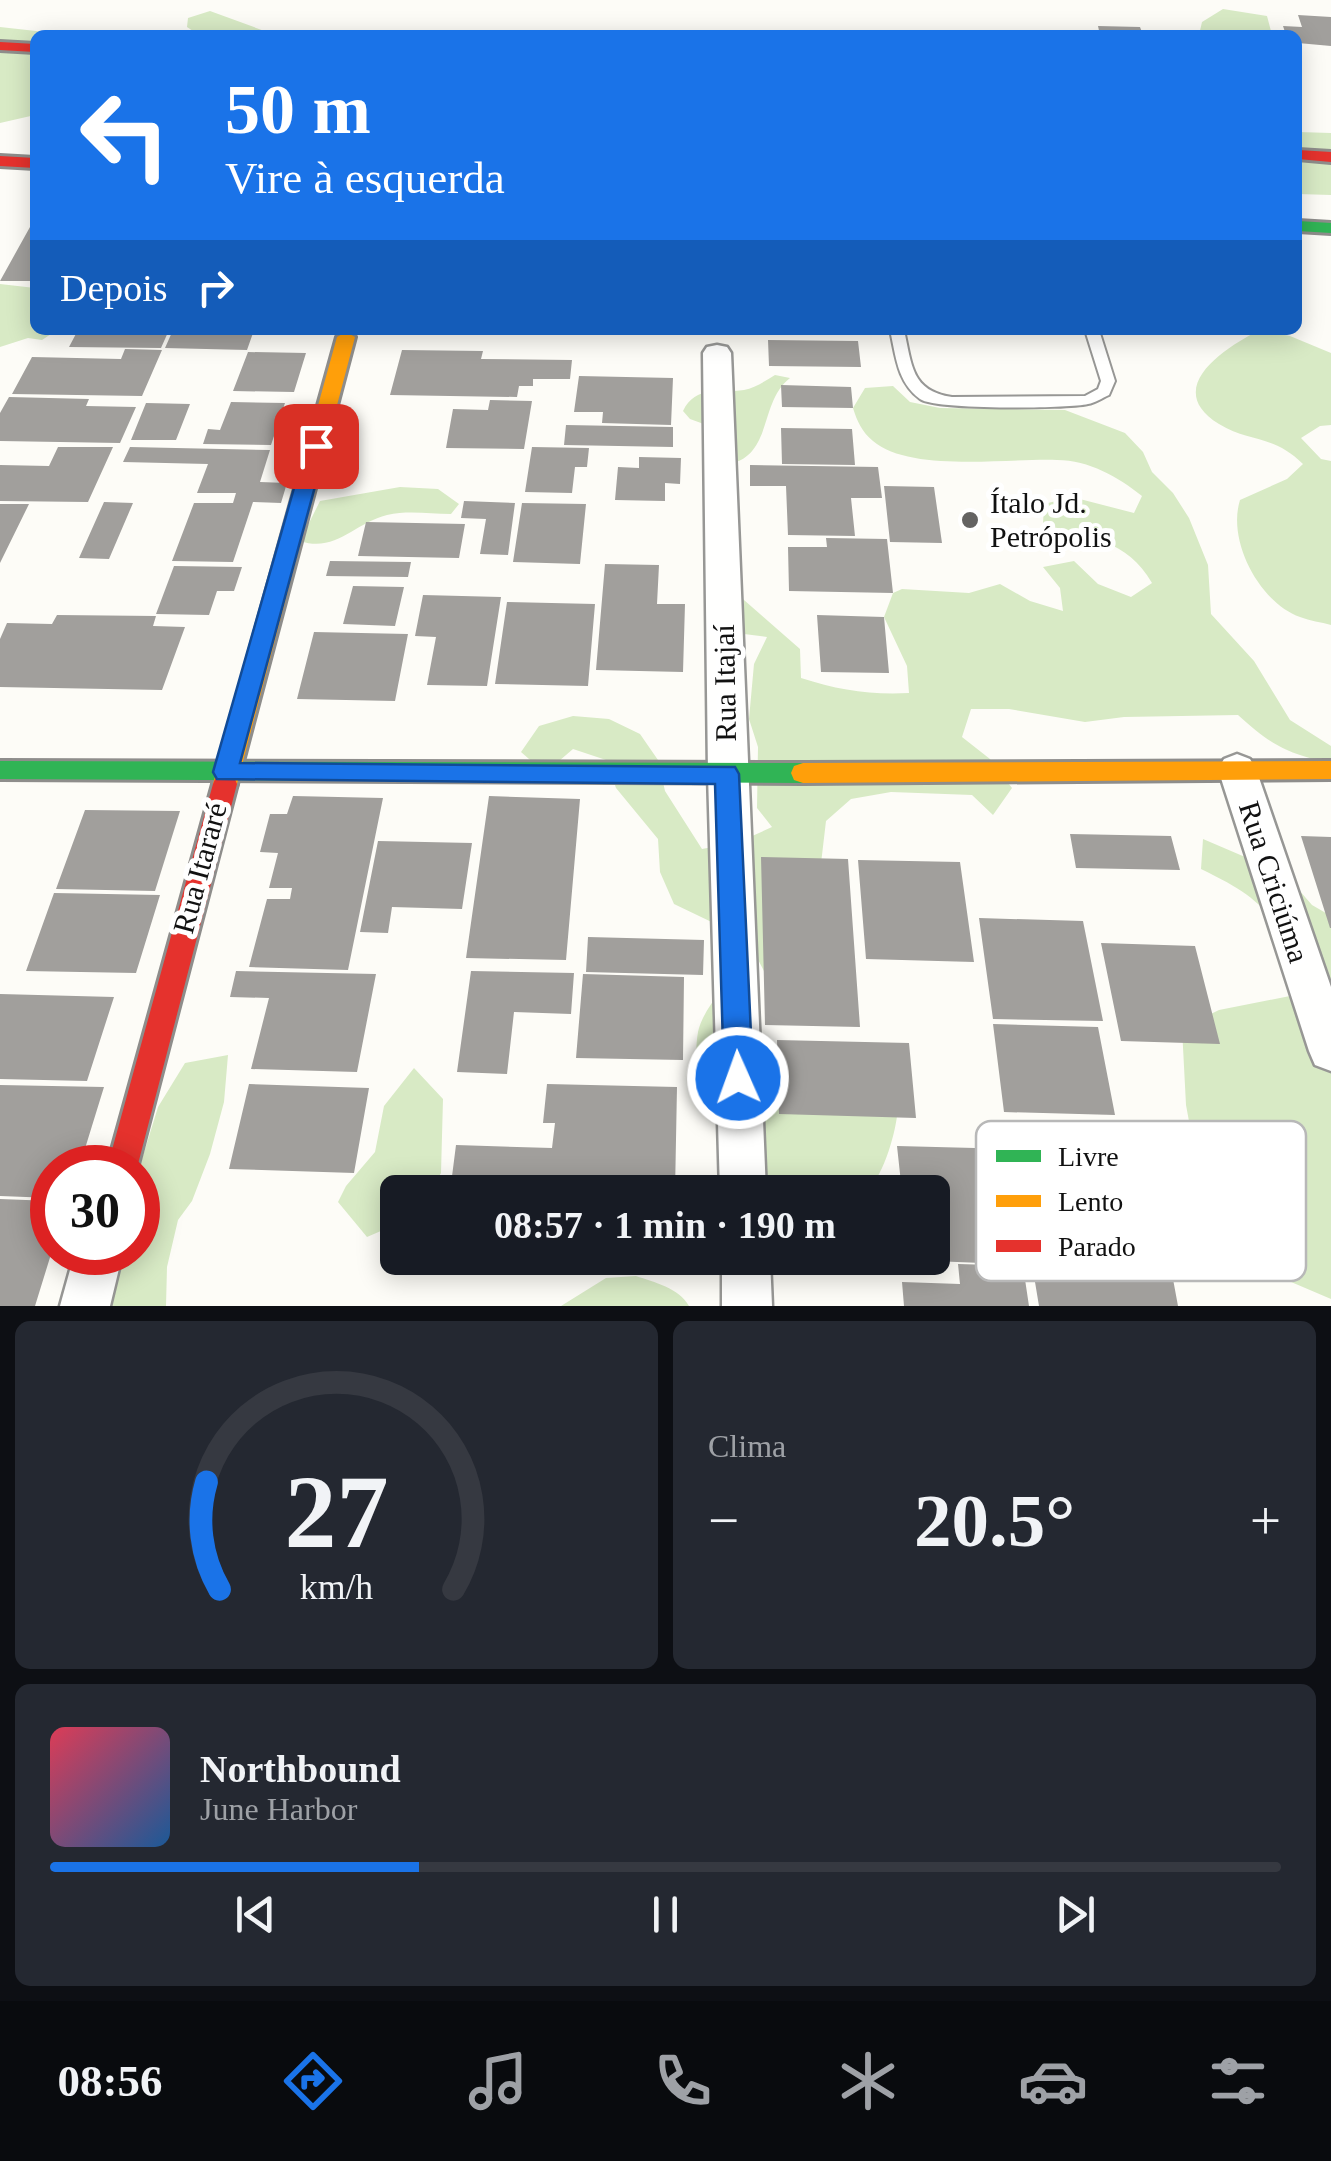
<!DOCTYPE html>
<html lang="pt">
<head>
<meta charset="utf-8">
<style>
  body { margin:0; font-family:"Times New Roman",serif; background:#242831; color:#f1f3f6; height:100vh; display:flex; flex-direction:column; font-size:38px; white-space:nowrap }
  * { box-sizing:border-box; margin:0 }
  p { font-size:32px; color:#9ea1a6 }
  .icon { flex:none; width:55px; height:55px; fill:none; stroke:currentColor; stroke-width:2; stroke-linecap:round; stroke-linejoin:round }
  .map { position:relative; height:1306px; overflow:hidden }
  .details { display:flex; flex-direction:column; gap:15px; padding:15px; background:#0d0f14; flex:1 }
  .details>* { flex:none }
  .guide { position:absolute; left:30px; top:30px; width:1272px; height:305px; border-radius:15px; box-shadow:0 5px 25px #0003; background:#1a73e8; color:#fff; overflow:hidden }
  .speed { position:absolute; left:30px; top:1145px; display:flex; gap:20px; font-size:50px; font-weight:700; text-align:center }
  .speed>* { display:grid; place-content:center; width:130px; height:130px; border-radius:50%; background:#171b24; box-shadow:0 5px 25px #0003; line-height:1 }
  .speed .limit { border:15px solid #d22; background:#fff; color:#111 }
  .pin { position:absolute; display:grid; place-items:center; width:85px; height:85px; color:#fff; margin:-42px; border-radius:20px; box-shadow:0 5px 15px #0006 }
  .me { position:absolute; width:110px; margin:-55px; rotate:358deg; stroke-linejoin:round; filter:drop-shadow(0 0 8px #0008) }
  .turn { display:flex; align-items:center; gap:35px; height:210px; padding:0 30px; font-size:45px }
  .turn .icon { width:130px; height:130px; stroke-width:2.5 }
  .turn b { display:block; font-size:70px; line-height:85px }
  .then { display:flex; align-items:center; height:95px; padding:0 30px; background:#0003; gap:20px; font-size:38px }
  .big { font-size:75px; font-weight:800; line-height:1.1 }
  .details .tile { flex:1; display:flex; flex-direction:column; justify-content:center; gap:15px; min-width:0; padding:0 35px; border-radius:15px; background:#242831 }
  .details .dial { align-items:center; gap:0 }
  .dial svg { height:260px; overflow:visible; fill:none; stroke:#363941; stroke-width:7; stroke-linecap:round; text-anchor:middle }
  .dial text { fill:#f1f3f6; stroke:none }
  .song { display:flex; align-items:center; gap:30px }
  .cover { width:120px; height:120px; border-radius:15px; background:linear-gradient(135deg,hsl(350 70% 55%),hsl(210 70% 35%)) }
  .played { height:10px; border-radius:5px; background:linear-gradient(90deg,#1a73e8 30%,#363941 30%) }
  .keys { display:flex; justify-content:space-around; direction:ltr }
  .heat { display:flex; justify-content:space-between; align-items:center; font-size:55px; direction:ltr }
  .details .tiles { flex:1; display:grid; gap:15px; grid-template-columns:1fr 1fr }
  .tile:last-child { grid-column:span 2 }
  .trip { position:absolute; left:380px; top:1175px; width:570px; height:100px; border-radius:15px; background:#171b24; box-shadow:0 5px 25px #0003; font-weight:800; line-height:100px; text-align:center }
  .tab-bar { display:flex; height:160px; justify-content:space-around; align-items:center; background:#090b0e; color:#9ea1a6 }
  .tab-bar .icon { width:70px; height:70px }
  .tab-bar .selected { color:#1a73e8 }
  .tab-bar b { font-size:45px; color:#f1f3f6 }
  .map>svg:first-child { display:block }
</style>
</head>
<body>
<div class="map">
<svg width="1331" height="1306" viewBox="0 0 1331 1306">
  <rect width="100%" height="100%" fill="#fdfcf7"/>
  <path fill="#d8eac5" d="M1223,9L1267,16L1272,35H1199L1202,22Z
    M210,11L270,33L399,30L400,35H199L187,27L188,18Z
    M0,27L72,35H35V115L0,123Z
    M1298,132L1331,133V195L1298,194Z
    M0,284L35,288V330H57L42,340L28,338L0,347Z
    M1260,330L1290,336L1331,353V425L1320,426L1301,438L1321,459L1331,461V625C1321,622 1310,621 1300,617C1259,602 1227,541 1240,500L1287,479L1303,464C1273,434 1250,443 1219,424C1161,388 1226,347 1260,330Z
    M775,375L790,378C759,402 773,454 730,464L712,427L690,419L683,411C696,384 720,394 744,390C755,388 765,381 775,375Z
    M893,386L910,402L940,408L1065,410L1125,433L1143,452L1152,472L1173,493L1189,518L1208,565L1211,614L1254,661L1290,720L1331,746V763C1287,754 1271,745 1238,715L1124,717L1085,722L1009,709H971L962,737L990,759L1012,788L993,815L972,795L891,792L851,799L826,821L818,889L765,973L747,939L674,904L660,872L658,839L616,788L606,760L573,749L545,773L521,752L539,726L573,716L609,719L640,734L658,760L665,791L702,849L739,842L772,827L757,808L758,747L749,719L754,664L767,637L728,632L736,593L800,649L801,678C838,690 870,695 909,693L907,666L884,617L893,593L902,589L969,593L1000,584L1030,601L1063,611L1060,588L1043,567L1074,561L1098,584L1131,597L1152,583C1127,539 1089,538 1043,524L1044,504L1072,497L1134,513L1142,496C1118,477 1089,460 1057,460C1010,458 910,473 873,441C862,432 857,421 853,408L865,388Z
    M400,487L438,489L459,504L451,514C429,514 409,510 387,515C354,523 336,553 300,541L320,501Z
    M1203,839L1285,874L1312,905L1331,916V1299L1228,1255L1205,1208L1186,1105L1182,1028L1219,1010L1305,993C1275,920 1276,905 1201,869Z
    M720,991L756,1056L769,1100L789,1113L897,1116C895,1134 882,1183 864,1191C854,1195 837,1192 826,1192C750,1192 685,1106 698,1032C701,1017 712,1003 720,991Z
    M228,1055L224,1102L210,1154L192,1201L178,1220L167,1267L166,1306H95L110,1253L138,1252V1172L158,1107L185,1063Z
    M414,1068L443,1099L441,1173L430,1192H398L397,1224L367,1237L338,1202L346,1186L375,1152L384,1106Z
    M636,1276C654,1282 679,1288 689,1306H561L606,1278Z"/>
  <path fill="#a19f9c" d="M1298,15L1331,17V46L1298,43V35H1286L1283,26L1302,27Z
    M1098,26L1140,27L1143,35H1100Z
    M35,218V281H0Z
    M78,330H169L161,348L69,347Z
    M173,330H219L253,333L247,350L165,348Z
    M768,340L858,341L861,367L769,366Z
    M125,349L162,350L142,396L12,394L32,357L121,359Z
    M402,350L483,351L481,359L572,360L570,379H533V386H519L517,397L390,395Z
    M248,352L306,353L294,392L233,391Z
    M579,376L673,378L671,425L602,423L603,412H574Z
    M781,385L851,387L853,408L782,407Z
    M9,397L89,399L86,406L136,407L120,443L0,441V413Z
    M490,400L532,401L524,449L446,448L453,409L488,410Z
    M231,402L285,403L271,445L203,444L208,429L220,430Z
    M146,403L190,404L176,440H131Z
    M566,425L673,427V447L564,445Z
    M781,428L852,429L855,465L782,464Z
    M58,447H113L88,502L0,501V465L49,466Z
    M130,447L270,450L260,482L287,483L281,503L253,502L233,562L172,561L194,503H233L236,493H197L208,464L123,462Z
    M532,447L589,448L587,467H575L572,493L525,492Z
    M639,457L681,458L680,484L665,483V501L615,500L618,467L639,468Z
    M750,465L878,467L882,498H851L855,536L788,535L786,486H750Z
    M884,486L934,487L942,543L890,542Z
    M464,501L515,503L508,555L480,554L486,519L461,518Z
    M104,502L133,503L109,559L79,558Z
    M522,503L586,504L580,564L513,562Z
    M0,504H29L0,563Z
    M366,522L465,524L459,558L358,556Z
    M826,538L887,539L893,593L789,591L788,547H827Z
    M330,561L411,562L408,577L326,576Z
    M605,564L659,565L657,604H685L683,672L596,670Z
    M174,566L242,567L234,591H217L209,615L156,614Z
    M353,586L404,587L395,626L343,624Z
    M423,595L501,597L487,686L427,685L436,637L415,636Z
    M507,602L595,604L588,686L495,684Z
    M57,615L156,616L153,626L185,627L162,690L0,687V639L7,623L52,624Z
    M817,615L884,617L889,673L821,672Z
    M314,632L408,634L395,701L297,699Z
    M293,796L383,798L348,970L249,967L267,899H290L292,888H269L278,853L260,852L270,814H287Z
    M489,796L580,799L566,960L466,958Z
    M85,810L180,811L155,891L56,889Z
    M1070,834L1171,836L1180,870L1076,868Z
    M1301,836L1331,837V928H1330Z
    M378,841L472,843L462,909L392,907L388,933L360,932Z
    M761,857L848,859L860,1027L765,1025Z
    M858,860L960,862L974,962L866,959Z
    M54,893L160,895L136,973L26,971Z
    M979,918L1083,921L1103,1021L993,1019Z
    M588,937L704,940L703,975L586,972Z
    M1101,943L1195,946L1220,1044L1121,1041Z
    M236,971L376,974L357,1072L251,1069L269,998L230,997Z
    M471,971L574,973L571,1014L514,1012L507,1074L457,1072Z
    M583,974L684,977L683,1060L576,1058Z
    M0,994L114,997L87,1081L0,1079Z
    M993,1024L1098,1027L1115,1115L1004,1112Z
    M777,1040L909,1043L916,1118L779,1114Z
    M249,1084L369,1088L354,1173L229,1169Z
    M547,1084L677,1087L675,1192H450L456,1145L552,1148L555,1123H543Z
    M0,1085L104,1087L79,1168H52V1198L0,1196Z
    M897,1146L1014,1149L1017,1174H1005L1009,1204L1023,1205L1031,1265L933,1261L932,1192H902Z
    M0,1199L52,1201V1251L35,1306H0Z
    M958,1264L1023,1266L1029,1306H904L902,1282L960,1284Z
    M1034,1276L1173,1279L1178,1306H1039Z"/>
  <g fill="none" stroke-linecap="round" stroke-linejoin="round">
    <defs>
      <path id="lane" d="M890,330H904C912,365 911,391 952,397L1085,396L1098,389L1101,381L1085,330H1099L1115,381L1109,395C1102,398 1095,403 1088,404C1066,409 934,410 920,399C897,382 896,356 890,330Z"/>
      <path id="street" d="M717,345L727,347L731,353L766,1192H720L708,774L703,353L707,347Z
        M1237,754L1250,759L1256,769L1331,987V1071L1315,1065L1309,1051L1218,769L1224,759Z
        M75,1252H123L110,1306H60Z
        M722,1258H770L772,1306H722Z"/>
      <path id="fast" d="M1298,221L1331,223V233L1298,231Z
        M0,761L803,763L812,766L815,773L812,780L803,783L0,779Z"/>
      <path id="slow" d="M346,332L355,337L237,784L234,791L225,794L216,791L213,784L337,337Z
        M1331,761V779L803,783L794,780L791,773L794,766L803,763Z"/>
      <path id="jam" d="M0,42L35,44V52L0,50Z
        M1298,150L1331,152V162L1298,159Z
        M0,156L35,158V168L0,166Z
        M225,774L234,777L237,784L137,1168H107L213,784L216,777Z"/>
    </defs>
    <use href="#lane" stroke="#979795" stroke-width="4"/>
    <use href="#street" stroke="#979795" stroke-width="5"/>
    <use href="#fast" stroke="#8e8d8b" stroke-width="6"/>
    <use href="#slow" stroke="#8e8d8b" stroke-width="6"/>
    <use href="#jam" stroke="#8e8d8b" stroke-width="6"/>
    <use href="#lane" fill="#fffffe" fill-rule="evenodd"/>
    <use href="#street" fill="#fffffe" fill-rule="evenodd"/>
    <use href="#fast" fill="#30b455" fill-rule="evenodd"/>
    <use href="#slow" fill="#ff9f0a" fill-rule="evenodd"/>
    <use href="#jam" fill="#e5322d" fill-rule="evenodd"/>
  </g>
  <path fill="#1a73e8" stroke="#114b97" stroke-width="2.5" d="M316,439L326,446L240,763L735,767L739,774L753,1078L749,1088L738,1092L728,1088L724,1078L715,784L217,779L213,772L306,446Z"/>
  <circle fill="#646362" stroke="#fff" stroke-width="4" cx="970" cy="520" r="10"/>
  <g text-anchor="middle" stroke-width="10" stroke-linejoin="round" paint-order="stroke">
    <g font-size="30" fill="#111" stroke="#fff" text-anchor="start">
      <text x="990" y="513">Ítalo Jd.<tspan x="990" dy="34">Petrópolis</tspan></text>
    </g>
    <g font-size="30" fill="#111" stroke="#fff">
      <text transform="translate(725 683) rotate(-91)" y="10">Rua Itajaí</text>
      <text transform="translate(200 868) rotate(-75)" y="10">Rua Itararé</text>
      <text transform="translate(1274 882) rotate(72)" y="10">Rua Criciúma</text>
    </g>
  </g>
  <rect x="976" y="1121" width="330" height="160" rx="15" fill="#fff" stroke="#b8b8b8" stroke-width="2.5"/>
  <rect x="996" y="1150" width="45" height="12" fill="#30b455"/>
  <rect x="996" y="1195" width="45" height="12" fill="#ff9f0a"/>
  <rect x="996" y="1240" width="45" height="12" fill="#e5322d"/>
  <g font-size="28" fill="#111">
    <text x="1058" y="1166">Livre</text>
    <text x="1058" y="1211">Lento</text>
    <text x="1058" y="1256">Parado</text>
  </g>
</svg>
<div class="speed"><div class="limit">30</div></div>
<div class="pin" style="left:316px;top:446px;background:#d93025"><svg class="icon" aria-label="arrive" viewBox="0 0 24 24"><path d="M6 21V4h12l-3 4 3 4H6"/></svg></div>
<svg class="me" style="left:738px;top:1078px" viewBox="-20 -20 40 40"><circle r="17" fill="#1a73e8" stroke="#fff" stroke-width="3"/><path d="M0-11L8 9 0 5-8 9z" fill="#fff"/></svg>
<div class="trip">08:57 · 1 min · 190 m</div>
<div class="guide">
<div class="turn"><svg class="icon" aria-label="left" viewBox="0 0 24 24"><path d="M17 20v-9H6M10 6l-5 5 5 5"/></svg><div><b>50 m</b>Vire à esquerda</div></div>
<div class="then">Depois<svg class="icon" aria-label="right" viewBox="0 0 24 24"><path d="M7 20v-9h11M14 6l5 5-5 5"/></svg></div>
</div>
</div>
<section class="details">
<div class="tiles">
<div class="tile dial"><svg viewBox="0 0 100 80">
<path d="M14 69A42 42 0 1 1 86 69"/>
<path d="M14 69A42 42 0 0 1 10 36" stroke="#1a73e8"/>
<text x="50" y="56" font-size="32" font-weight="700">27</text>
<text x="50" y="72" font-size="11">km/h</text>
</svg></div>
<div class="tile"><p>Clima</p>
<div class="heat"><a>−</a><b class="big">20.5°</b><a>+</a></div>
</div>
<div class="tile">
<div class="song"><i class="cover"></i><div><b>Northbound</b><p>June Harbor</p></div></div>
<div class="played"></div>
<div class="keys"><svg class="icon" aria-label="previous" viewBox="0 0 24 24"><path d="M18 5L8 12l10 7zM5 5v14"/></svg><svg class="icon" aria-label="pause" viewBox="0 0 24 24"><path d="M8 5v14M16 5v14"/></svg><svg class="icon" aria-label="next" viewBox="0 0 24 24"><path d="M6 5l10 7-10 7zM19 5v14"/></svg></div>
</div>
</div>
</section>
<nav class="tab-bar">
<b>08:56</b>
<svg class="icon selected" aria-label="directions" viewBox="0 0 24 24"><path d="M12 3l9 9-9 9-9-9zM9 14v-3h6M13 9l2 2-2 2"/></svg>
<svg class="icon" aria-label="music" viewBox="0 0 24 24"><path d="M9 18V5l10-2v13"/><circle cx="6" cy="18" r="3"/><circle cx="16" cy="16" r="3"/></svg>
<svg class="icon" aria-label="phone" viewBox="0 0 24 24"><path d="M5 4h4l2 5-3 2q2 4 5 5l2-3 5 2v4C11 20 4 13 5 4z"/></svg>
<svg class="icon" aria-label="climate" viewBox="0 0 24 24"><path d="M12 3v18M4 7l16 10M4 17L20 7"/></svg>
<svg class="icon" aria-label="car" viewBox="0 0 24 24"><path d="M5 17H2v-5l4-1 3-4h7l3 4 3 1v5h-3M9 17h6M6 11h13"/><circle cx="7" cy="17" r="2"/><circle cx="17" cy="17" r="2"/></svg>
<svg class="icon" aria-label="filters" viewBox="0 0 24 24"><path d="M4 7h16M4 17h16"/><circle cx="9" cy="7" r="2"/><circle cx="15" cy="17" r="2"/></svg>
</nav>
</body>
</html>
